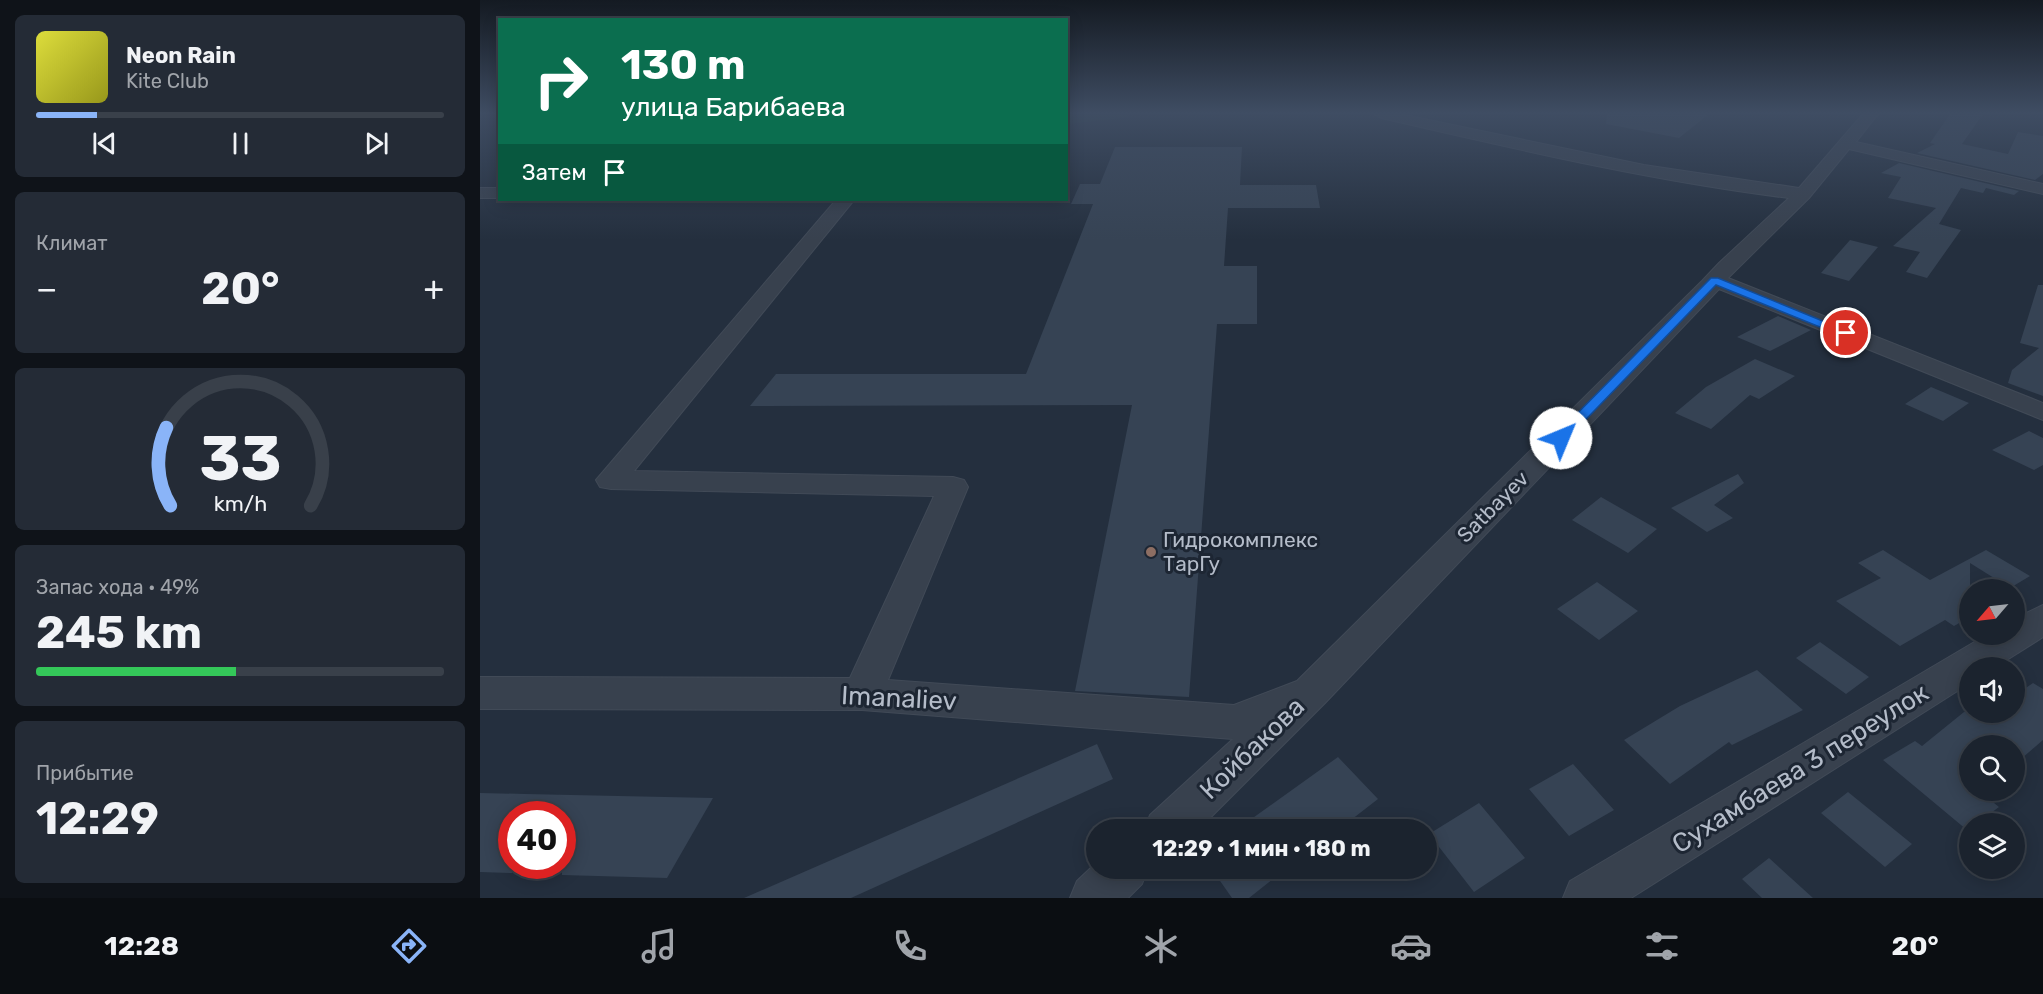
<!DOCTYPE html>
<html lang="ru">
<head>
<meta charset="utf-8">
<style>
  body { margin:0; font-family:Rubik,sans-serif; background:#242b36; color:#f1f3f6; height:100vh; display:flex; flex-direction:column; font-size:22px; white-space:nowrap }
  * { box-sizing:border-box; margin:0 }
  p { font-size:20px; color:#a0a4aa }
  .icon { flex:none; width:33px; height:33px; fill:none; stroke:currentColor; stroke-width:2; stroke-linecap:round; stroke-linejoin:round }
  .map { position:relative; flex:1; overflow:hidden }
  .drawer { display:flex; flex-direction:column; gap:15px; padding:15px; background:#0f1319; width:480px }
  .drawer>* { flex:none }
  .guide { position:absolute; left:18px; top:18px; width:570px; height:183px; border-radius:0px; box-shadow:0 3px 15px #0003,0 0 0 2px #39404a; background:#0b6e4f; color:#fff; overflow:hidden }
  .needle { width:39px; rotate:242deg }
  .controls { position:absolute; left:1479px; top:579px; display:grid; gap:12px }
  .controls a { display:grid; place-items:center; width:66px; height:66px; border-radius:50%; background:#1b232e; box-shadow:0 3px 15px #0003,0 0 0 2px #39404a; font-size:30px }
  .speed { position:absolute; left:18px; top:801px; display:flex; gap:12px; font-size:30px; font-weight:700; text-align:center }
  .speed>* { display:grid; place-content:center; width:78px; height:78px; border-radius:50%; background:#1b232e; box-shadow:0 3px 15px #0003,0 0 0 2px #39404a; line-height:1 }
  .speed .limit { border:9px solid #d22; background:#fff; color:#111 }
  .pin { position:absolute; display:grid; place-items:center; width:51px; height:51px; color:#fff; margin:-26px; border:3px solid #fff; border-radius:50%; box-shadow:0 2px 6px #0007 }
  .me { position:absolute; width:66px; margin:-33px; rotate:45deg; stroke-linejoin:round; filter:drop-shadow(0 0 4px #0008) }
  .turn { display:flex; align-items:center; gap:21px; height:126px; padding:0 24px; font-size:27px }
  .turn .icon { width:78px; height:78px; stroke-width:2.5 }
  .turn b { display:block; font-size:42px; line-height:51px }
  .then { display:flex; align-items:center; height:57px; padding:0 24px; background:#0003; gap:12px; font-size:22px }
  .big { font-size:45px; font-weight:700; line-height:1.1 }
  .drawer .tile { flex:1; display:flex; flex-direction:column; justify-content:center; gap:9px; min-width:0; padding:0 21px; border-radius:9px; background:#242b36 }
  .drawer .dial { align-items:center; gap:0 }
  .dial svg { height:156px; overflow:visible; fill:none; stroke:#39404a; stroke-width:7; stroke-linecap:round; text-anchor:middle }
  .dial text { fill:#f1f3f6; stroke:none }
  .song { display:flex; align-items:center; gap:18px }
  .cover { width:72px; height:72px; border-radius:9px; background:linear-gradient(135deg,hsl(60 70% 55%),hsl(60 70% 35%)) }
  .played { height:6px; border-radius:3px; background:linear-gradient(90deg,#8ab4f8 15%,#39404a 15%) }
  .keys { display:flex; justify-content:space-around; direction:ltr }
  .heat { display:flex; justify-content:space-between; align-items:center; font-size:33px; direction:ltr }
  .charge { height:9px; border-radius:4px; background:linear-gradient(90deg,#34c759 49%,#39404a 0) }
  .trip { position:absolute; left:606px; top:819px; width:351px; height:60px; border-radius:30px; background:#1b232e; box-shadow:0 3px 15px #0003,0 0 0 2px #39404a; font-weight:700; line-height:60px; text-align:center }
  .dock { display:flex; height:96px; justify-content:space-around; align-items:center; background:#0b0e12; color:#a0a4aa }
  .dock .icon { width:42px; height:42px }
  .dock .active { color:#8ab4f8 }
  .dock b { font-size:27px; color:#f1f3f6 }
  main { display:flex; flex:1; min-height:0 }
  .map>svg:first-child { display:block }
</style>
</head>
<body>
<main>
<section class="drawer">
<div class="tile">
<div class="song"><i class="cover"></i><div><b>Neon Rain</b><p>Kite Club</p></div></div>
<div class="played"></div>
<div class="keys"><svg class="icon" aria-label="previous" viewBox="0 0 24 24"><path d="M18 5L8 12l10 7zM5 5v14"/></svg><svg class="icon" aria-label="pause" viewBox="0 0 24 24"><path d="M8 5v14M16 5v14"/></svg><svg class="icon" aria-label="next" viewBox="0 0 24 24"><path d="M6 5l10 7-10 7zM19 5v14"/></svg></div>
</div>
<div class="tile"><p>Климат</p>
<div class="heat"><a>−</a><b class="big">20°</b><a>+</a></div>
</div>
<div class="tile dial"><svg viewBox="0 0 100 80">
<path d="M14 69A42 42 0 1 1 86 69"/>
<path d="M14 69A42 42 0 0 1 12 29" stroke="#8ab4f8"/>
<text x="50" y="56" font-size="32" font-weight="700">33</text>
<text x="50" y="72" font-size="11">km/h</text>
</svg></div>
<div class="tile"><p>Запас хода · 49%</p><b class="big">245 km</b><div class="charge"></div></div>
<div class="tile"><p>Прибытие</p><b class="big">12:29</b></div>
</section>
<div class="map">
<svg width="1563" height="898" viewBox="0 0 1563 898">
  <rect width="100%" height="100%" fill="#242f3e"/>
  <path fill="#263c3f" d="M587,114H651L643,118L587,124Z"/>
  <path fill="#364354" d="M1127,114H1229L1199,138L1126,124Z
    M1470,114H1503L1482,144L1528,154L1538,132L1563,136V174L1555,180L1437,153L1455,144L1450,143Z
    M635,147H762L760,185H836L840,208H748L744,266H777V324H737L709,697L595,691L652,405L270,406L296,374H546L613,204H591L600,184H620Z
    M1419,163L1539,191L1534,195L1506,188L1503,193L1481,188L1459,224L1481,230L1447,278L1426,272L1440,252L1413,246L1456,208L1408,198L1421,177L1401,173Z
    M1370,240L1398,247L1369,281L1341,273Z
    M1558,285H1563V396L1528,383L1532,370L1559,348L1540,343Z
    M1298,316L1331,330L1290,351L1257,337Z
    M1275,359L1315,376L1279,399L1270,395L1231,429L1195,413L1226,387Z
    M1451,387L1489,403L1463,421L1425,404Z
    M1549,431L1563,438V465L1554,470L1512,450Z
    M1258,474L1264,483L1234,505L1253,518L1227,532L1191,508Z
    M1121,497L1177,529L1148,553L1092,520Z
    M1403,550L1450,580L1506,550L1550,576L1530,588L1490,563V617L1474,626L1465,620L1420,646L1356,601L1401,578L1378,563Z
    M1117,582L1158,611L1119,640L1077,609Z
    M1340,642L1389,677L1366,694L1316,658Z
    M1277,670L1323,710L1252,745L1249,742L1190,784L1144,740L1200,706Z
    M1553,683L1563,689V740L1534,765V746H1490V790H1498L1519,807L1496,824H1490V828L1487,830L1403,760L1435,741L1442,746L1484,712H1534V696Z
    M617,744L633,779L371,898H264Z
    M858,757L898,799L858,830H756Z
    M1093,764L1134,810L1089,836L1049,789Z
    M1368,792L1432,844L1405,867L1341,813Z
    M0,793L45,794L233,798L187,878L82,875V814H32V873L0,872Z
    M999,803L1045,858L994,892L949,834Z
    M1289,858L1333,898H1282L1262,879Z
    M731,868H807L769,898H752Z"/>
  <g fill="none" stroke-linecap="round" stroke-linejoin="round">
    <defs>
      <path id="minor" d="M894,114H920L1164,165L1319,188L1383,114H1398L1376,142L1563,184V194L1369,149L1329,198L1248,278L1563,403V420L1239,289L845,703L718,830H664L670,815L753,739L382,710L0,709V677L370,678L454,496L131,489L120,487L116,480L356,200H374L154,471L473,477L484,480L488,487L408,680L754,705L817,681L1222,281L1239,263L1309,198C1171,181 1036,149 901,118Z
        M0,188H20V198H0Z
        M1563,605V637L1514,668H1490V683L1151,898H1083L1090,881L1508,634H1534V619Z
        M616,863V868H668L662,884L648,898H590L597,881Z"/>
    </defs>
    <use href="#minor" stroke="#414a57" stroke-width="2"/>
    <use href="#minor" fill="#38414e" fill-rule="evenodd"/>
  </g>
  <linearGradient id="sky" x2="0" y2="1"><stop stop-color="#141a22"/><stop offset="0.47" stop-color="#3f4d63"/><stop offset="1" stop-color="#3f4d63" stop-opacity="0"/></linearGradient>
  <rect width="1563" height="240" fill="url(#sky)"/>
  <path fill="#1a73e8" stroke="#114b97" stroke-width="1.5" d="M1231,278H1238L1372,333L1366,337L1362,336L1236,285L1085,441H1076L1074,438L1076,435Z"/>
  <circle fill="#8d6e63" stroke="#1d2633" stroke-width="2" cx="671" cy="552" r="6"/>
  <g text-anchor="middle" stroke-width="6" stroke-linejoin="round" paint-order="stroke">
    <g font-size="21" fill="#b4bcc9" stroke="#1d2633">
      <text transform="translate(1013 507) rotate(-45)" y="7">Satbayev</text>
    </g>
    <g font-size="21" fill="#b4bcc9" stroke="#1d2633" text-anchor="start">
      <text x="683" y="547">Гидрокомплекс<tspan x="683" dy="24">ТарГу</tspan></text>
    </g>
    <g font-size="26" fill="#b4bcc9" stroke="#1d2633">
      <text transform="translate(419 698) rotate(3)" y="9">Imanaliev</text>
      <text transform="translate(772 748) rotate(-44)" y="9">Койбакова</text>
      <text transform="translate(1320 768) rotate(-32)" y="9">Сухамбаева 3 переулок</text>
    </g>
  </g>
</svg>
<div class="controls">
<a><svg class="needle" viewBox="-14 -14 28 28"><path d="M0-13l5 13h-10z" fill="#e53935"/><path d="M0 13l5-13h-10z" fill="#a0a4aa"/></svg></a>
<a><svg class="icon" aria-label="sound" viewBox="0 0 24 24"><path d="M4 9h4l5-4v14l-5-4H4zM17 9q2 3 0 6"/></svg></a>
<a><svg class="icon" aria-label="search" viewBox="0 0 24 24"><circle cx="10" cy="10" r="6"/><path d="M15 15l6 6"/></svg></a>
<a><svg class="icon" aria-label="layers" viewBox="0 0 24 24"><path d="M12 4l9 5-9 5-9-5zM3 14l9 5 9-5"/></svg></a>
</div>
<div class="speed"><div class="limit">40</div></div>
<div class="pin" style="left:1366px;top:333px;background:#d93025"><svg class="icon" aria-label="arrive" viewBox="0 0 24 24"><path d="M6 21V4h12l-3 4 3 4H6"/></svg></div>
<svg class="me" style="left:1081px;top:438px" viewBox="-20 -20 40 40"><circle r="19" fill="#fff"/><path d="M0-13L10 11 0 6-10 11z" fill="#1a73e8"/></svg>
<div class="trip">12:29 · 1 мин · 180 m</div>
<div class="guide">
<div class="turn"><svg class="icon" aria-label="right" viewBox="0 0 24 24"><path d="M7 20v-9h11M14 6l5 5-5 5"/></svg><div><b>130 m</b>улица Барибаева</div></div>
<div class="then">Затем<svg class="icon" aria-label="arrive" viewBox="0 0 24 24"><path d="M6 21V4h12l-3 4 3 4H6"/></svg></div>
</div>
</div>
</main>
<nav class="dock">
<b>12:28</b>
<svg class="icon active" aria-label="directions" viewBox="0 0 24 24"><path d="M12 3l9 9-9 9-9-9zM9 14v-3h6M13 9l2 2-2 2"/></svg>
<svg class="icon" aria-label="music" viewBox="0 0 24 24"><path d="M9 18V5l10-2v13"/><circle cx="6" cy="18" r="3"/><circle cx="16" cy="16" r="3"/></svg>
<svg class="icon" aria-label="phone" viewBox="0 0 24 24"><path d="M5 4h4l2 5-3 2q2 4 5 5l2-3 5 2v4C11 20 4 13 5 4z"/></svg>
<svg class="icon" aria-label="climate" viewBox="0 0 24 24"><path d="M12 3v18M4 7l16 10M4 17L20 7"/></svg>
<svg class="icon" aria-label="car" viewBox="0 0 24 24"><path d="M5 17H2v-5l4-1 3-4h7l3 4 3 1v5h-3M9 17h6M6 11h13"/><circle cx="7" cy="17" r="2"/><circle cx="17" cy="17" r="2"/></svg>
<svg class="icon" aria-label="filters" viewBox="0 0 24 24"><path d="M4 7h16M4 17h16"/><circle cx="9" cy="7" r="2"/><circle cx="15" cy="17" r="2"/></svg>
<b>20°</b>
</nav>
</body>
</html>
